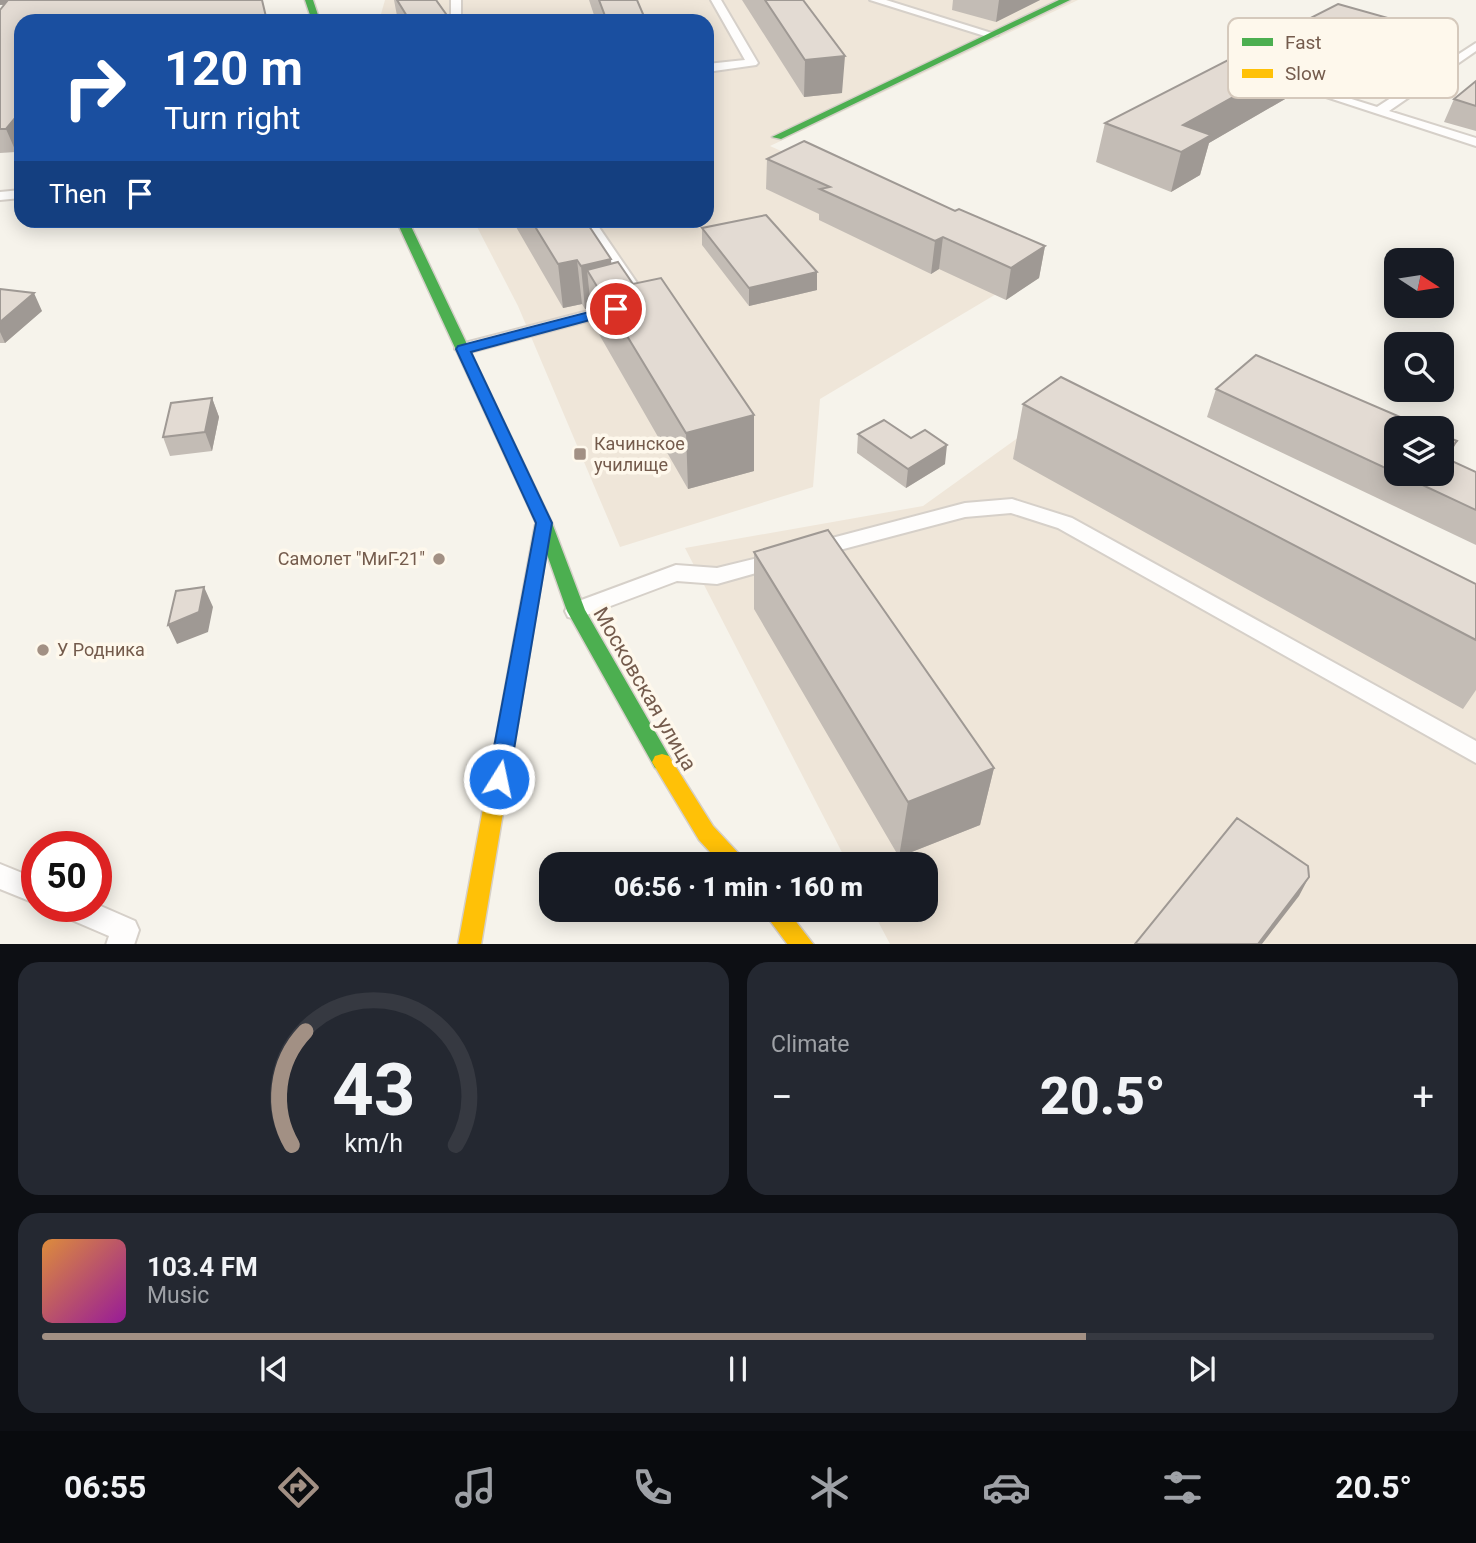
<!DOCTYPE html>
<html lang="en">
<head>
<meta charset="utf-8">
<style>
  body { margin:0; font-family:Roboto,sans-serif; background:#242831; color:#f1f3f6; height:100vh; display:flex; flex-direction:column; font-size:26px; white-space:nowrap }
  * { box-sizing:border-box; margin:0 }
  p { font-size:23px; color:#9ea1a6 }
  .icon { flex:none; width:38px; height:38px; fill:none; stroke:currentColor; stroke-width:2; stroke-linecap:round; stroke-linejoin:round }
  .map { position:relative; height:944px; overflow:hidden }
  .drawer { display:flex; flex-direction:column; gap:18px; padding:18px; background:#0d0f14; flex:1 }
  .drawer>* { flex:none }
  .banner { position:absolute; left:14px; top:14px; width:700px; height:214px; border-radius:21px; box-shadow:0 4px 18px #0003; background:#1a4fa0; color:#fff; overflow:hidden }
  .needle { width:46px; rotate:102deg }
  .buttons { position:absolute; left:1384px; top:248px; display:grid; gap:14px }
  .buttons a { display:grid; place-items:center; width:70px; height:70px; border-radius:14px; background:#171b24; box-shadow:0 4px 18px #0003; font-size:35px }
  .speed { position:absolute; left:21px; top:831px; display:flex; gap:14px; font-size:35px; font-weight:700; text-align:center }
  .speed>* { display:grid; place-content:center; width:91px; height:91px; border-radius:50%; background:#171b24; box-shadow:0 4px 18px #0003; line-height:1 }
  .speed .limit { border:10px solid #d22; background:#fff; color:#111 }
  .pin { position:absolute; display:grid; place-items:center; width:60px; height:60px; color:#fff; margin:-30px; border:4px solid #fff; border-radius:50%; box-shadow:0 2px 7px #0007 }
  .me { position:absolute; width:77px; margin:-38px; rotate:10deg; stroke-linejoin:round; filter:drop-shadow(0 0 5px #0008) }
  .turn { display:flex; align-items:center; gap:24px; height:147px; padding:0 35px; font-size:32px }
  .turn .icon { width:91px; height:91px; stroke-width:2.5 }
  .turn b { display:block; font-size:49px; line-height:60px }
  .then { display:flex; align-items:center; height:66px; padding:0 35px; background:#0003; gap:14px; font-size:26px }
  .big { font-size:52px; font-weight:800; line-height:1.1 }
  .drawer .widget { flex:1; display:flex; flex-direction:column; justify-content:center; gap:10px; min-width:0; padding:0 24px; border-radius:21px; background:#242831 }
  .drawer .dial { align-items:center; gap:0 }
  .dial svg { height:182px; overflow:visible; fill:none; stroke:#363941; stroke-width:7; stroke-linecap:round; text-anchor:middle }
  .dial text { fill:#f1f3f6; stroke:none }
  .song { display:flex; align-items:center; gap:21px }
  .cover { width:84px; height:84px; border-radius:10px; background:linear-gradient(135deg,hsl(30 70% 55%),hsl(300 70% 35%)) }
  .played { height:7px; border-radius:4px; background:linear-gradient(90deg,#a29084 75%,#363941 75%) }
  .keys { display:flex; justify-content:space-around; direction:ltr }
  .heat { display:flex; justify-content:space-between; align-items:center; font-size:38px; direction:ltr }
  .drawer .tiles { flex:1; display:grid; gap:18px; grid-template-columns:1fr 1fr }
  .widget:last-child { grid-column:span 2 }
  .trip { position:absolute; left:539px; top:852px; width:399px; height:70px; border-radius:21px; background:#171b24; box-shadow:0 4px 18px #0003; font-weight:800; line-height:70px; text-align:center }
  .tabs { display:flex; height:112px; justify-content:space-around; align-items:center; background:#090b0e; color:#9ea1a6 }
  .tabs .icon { width:49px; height:49px }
  .tabs .on { color:#a29084 }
  .tabs b { font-size:32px; color:#f1f3f6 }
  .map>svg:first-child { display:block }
</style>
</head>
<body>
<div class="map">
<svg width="1476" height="945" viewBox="0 0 1476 945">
  <rect width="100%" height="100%" fill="#f6f3eb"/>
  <path fill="#efe6d9" d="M385,0H1078L770,146L1040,268L820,399L813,487L620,547L518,306L474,221L707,220V21H379Z
    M1058,409L1476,621V944H890L872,910H926V864H848L685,548L923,506Z"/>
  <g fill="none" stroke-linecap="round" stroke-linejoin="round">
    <defs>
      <path id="lane" d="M451,0H461V21H451Z
        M711,0H721L758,63L756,65L707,72V64L745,60Z
        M870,0H886L998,35L988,37Z
        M1476,43V51L1389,111L1476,138V146L1320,95L1326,91L1377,107Z
        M21,190V198L0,200V192Z
        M579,220H594L637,283L635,286H623Z
        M615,304L621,306L623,309L621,312L463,354L455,349L457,345Z
        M1012,499L1072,518L1476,741V763L1058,528L1011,513L965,517L813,557L806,555L803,550L806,545L813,543L965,503Z
        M778,553L785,555L788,560L785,565L717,584L677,581L576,619L568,617L565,611L568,605L676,565L717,568Z
        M0,864L37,879V904L0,889Z
        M96,904L135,921L139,930L134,945H106L109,936L60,915L57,906H96Z"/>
      <path id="fast" d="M305,0H313L320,21H312Z
        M1059,0H1070L781,139L772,137Z
        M396,220H408L552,523L585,610L669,756L672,762L669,768L662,770L655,768L567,611L536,523Z"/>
      <path id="slow" d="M543,519L551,525L481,945H458L535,525Z
        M662,754L669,756L713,826L742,857L745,864H721L699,840L652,762L655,756Z
        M762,910H787L814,945H788Z"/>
    </defs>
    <use href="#lane" stroke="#d6d0c9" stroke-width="4"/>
    <use href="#fast" stroke="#d5cfc8" stroke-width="3"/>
    <use href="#slow" stroke="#d5cfc8" stroke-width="3"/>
    <use href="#lane" fill="#fefdfc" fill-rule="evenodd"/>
    <use href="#fast" fill="#4caf50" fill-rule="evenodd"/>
    <use href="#slow" fill="#ffc107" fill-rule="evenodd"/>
  </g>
  <path fill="#c3bcb5" d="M0,0H262L267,21H21V146L16,152L0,153V10L4,5H0Z
    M394,0H437L451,21H398Z
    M589,0H637L646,21H596Z
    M742,0H803L842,93L804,97Z
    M953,0H1040L996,22L952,10Z
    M1338,4L1376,54L1327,82L1318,80L1209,143L1200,175L1171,192L1096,162L1105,123Z
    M1476,81V131L1444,122L1454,99Z
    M767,159L955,211L1045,246L1039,278L1006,300L939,269L931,274L819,220V214L766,189Z
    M512,220H585L611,264L633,284L754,415V471L688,489L592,322L591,308L585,309L582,304L563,308Z
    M702,228L817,290L749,306L702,245Z
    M0,289L42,311L5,343H0Z
    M1216,389L1396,429V474H1442V435L1457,441L1448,459L1476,472V545L1207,417Z
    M212,398L219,417L212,451L170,456L163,437Z
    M1023,404L1476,584V690L1463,709L1013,459Z
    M858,434L945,464L906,488L857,453Z
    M754,552L994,768L980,825L899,857L754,609Z"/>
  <path fill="#9f9994" d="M0,0H26L27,3L0,5Z
    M999,0H1040L996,22Z
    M1388,18L1376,54L1327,82L1339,46Z
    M1330,43L1318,80L1209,143L1200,175L1171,192L1181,152L1183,125Z
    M845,56L842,93L804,97L805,60Z
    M21,111V146L16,152L6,129Z
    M943,237L939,269L931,274L935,241Z
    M1045,246L1039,278L1006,300L1011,268Z
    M611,259L614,302L587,270L591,308L585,309L581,266Z
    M577,260L582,304L563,308L558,264Z
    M817,272V290L749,306V288Z
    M34,293L42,311L5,343L0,332V322Z
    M212,398L219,417L212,451L205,432Z
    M754,415V471L688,489L686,433Z
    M1457,441L1442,470L1443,457Z
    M947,445L945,464L906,488L908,469Z
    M204,587L213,607L208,632L177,644L168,625Z
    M994,768L980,825L899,857L908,802Z
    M1309,877L1299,896L1262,944H1258Z"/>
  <path fill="#e3dbd3" stroke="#9f9994" stroke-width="2" d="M8,0H262L267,21H21V111L6,129H0V10Z
    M397,0H436L451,21H410Z
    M599,0H637L646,21H607Z
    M765,0H803L845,56L805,60Z
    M1338,4L1388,18L1339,46L1330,43L1183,125L1211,135L1181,152L1105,123Z
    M1476,81V106L1454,99Z
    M804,141L955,211L959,209L1045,246L1011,268L943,237L935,241L820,189L830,187L767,159Z
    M766,215L817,272L749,288L702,228Z
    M531,220H585L611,259L581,266L577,260L558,264Z
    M618,262L633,284L661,278L754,415L686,433L587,270Z
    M0,289L34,293L0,322Z
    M1256,355L1428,429H1396V473L1216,389Z
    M1061,377L1476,584V640L1023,404Z
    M212,398L205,432L163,437L171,403Z
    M884,420L911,438L925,430L947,445L908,469L858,434Z
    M1442,435L1457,441L1443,457L1476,472V510L1399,474H1442Z
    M828,530L994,768L908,802L754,552Z
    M204,587L199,612L168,625L176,591Z
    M1237,818L1308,866L1309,877L1258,944H1135Z"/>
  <path fill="#1a73e8" stroke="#114b97" stroke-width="2" d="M616,305L620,306V312L471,352L552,523L509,779L506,785L499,787L491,785L488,779L536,523L456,349L458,346Z"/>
  <g fill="#a29084" stroke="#fef8ec" stroke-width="2.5">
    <rect x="573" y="447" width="14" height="14" rx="3.5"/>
    <circle cx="439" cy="559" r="7"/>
    <circle cx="43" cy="650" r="7"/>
  </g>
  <g text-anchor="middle" stroke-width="7" stroke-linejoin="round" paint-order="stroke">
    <g font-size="18" fill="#745b4c" stroke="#fef8ec" text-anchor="start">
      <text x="594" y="450">Качинское<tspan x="594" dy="21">училище</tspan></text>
      <text x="425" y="565" text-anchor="end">Самолет "МиГ-21"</text>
      <text x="57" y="656">У Родника</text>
    </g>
    <g font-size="21" fill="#745b4c" stroke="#fef8ec">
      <text transform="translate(645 689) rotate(60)" y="7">Московская улица</text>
    </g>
  </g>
  <rect x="1228" y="18" width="230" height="80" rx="10" fill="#fef8ec" stroke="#d5c9bc" stroke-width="2"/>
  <rect x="1242" y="38" width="31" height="8" fill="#4caf50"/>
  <rect x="1242" y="69" width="31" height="9" fill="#ffc107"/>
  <g font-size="19" fill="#745b4c">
    <text x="1285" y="49">Fast</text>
    <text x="1285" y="80">Slow</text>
  </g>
</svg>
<div class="buttons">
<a><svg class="needle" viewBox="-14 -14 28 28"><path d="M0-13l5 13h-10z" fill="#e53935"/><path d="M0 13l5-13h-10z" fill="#9ea1a6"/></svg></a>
<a><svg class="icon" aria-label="search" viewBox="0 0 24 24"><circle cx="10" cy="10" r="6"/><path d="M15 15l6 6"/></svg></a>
<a><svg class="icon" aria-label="layers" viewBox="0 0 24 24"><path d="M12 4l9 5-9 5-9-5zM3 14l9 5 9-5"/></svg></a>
</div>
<div class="speed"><div class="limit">50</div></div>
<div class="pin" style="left:616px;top:309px;background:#d93025"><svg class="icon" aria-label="arrive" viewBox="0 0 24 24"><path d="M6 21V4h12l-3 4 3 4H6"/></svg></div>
<svg class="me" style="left:499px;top:779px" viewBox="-20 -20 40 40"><circle r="17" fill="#1a73e8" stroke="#fff" stroke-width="3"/><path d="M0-11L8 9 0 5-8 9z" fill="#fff"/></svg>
<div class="trip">06:56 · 1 min · 160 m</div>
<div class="banner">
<div class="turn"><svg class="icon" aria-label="right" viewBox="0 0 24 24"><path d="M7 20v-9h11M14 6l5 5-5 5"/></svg><div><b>120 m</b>Turn right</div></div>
<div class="then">Then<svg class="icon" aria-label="arrive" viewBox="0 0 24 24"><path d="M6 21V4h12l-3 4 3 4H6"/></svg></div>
</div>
</div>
<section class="drawer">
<div class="tiles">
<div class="widget dial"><svg viewBox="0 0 100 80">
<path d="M14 69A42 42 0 1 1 86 69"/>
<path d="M14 69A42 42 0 0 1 20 19" stroke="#a29084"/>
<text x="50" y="56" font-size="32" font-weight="700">43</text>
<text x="50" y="72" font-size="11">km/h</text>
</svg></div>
<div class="widget"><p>Climate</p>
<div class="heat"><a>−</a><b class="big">20.5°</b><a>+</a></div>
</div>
<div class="widget">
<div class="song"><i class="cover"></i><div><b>103.4 FM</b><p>Music</p></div></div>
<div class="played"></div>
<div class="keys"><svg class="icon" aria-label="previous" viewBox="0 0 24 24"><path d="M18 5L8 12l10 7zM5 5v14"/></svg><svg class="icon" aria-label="pause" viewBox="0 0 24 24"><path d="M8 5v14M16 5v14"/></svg><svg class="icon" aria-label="next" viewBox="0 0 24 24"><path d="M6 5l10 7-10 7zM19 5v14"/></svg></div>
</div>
</div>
</section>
<nav class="tabs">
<b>06:55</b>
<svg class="icon on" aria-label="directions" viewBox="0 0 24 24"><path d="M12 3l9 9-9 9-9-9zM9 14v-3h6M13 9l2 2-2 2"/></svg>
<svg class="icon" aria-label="music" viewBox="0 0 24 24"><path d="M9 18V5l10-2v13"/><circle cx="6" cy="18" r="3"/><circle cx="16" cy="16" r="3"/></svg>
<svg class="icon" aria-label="phone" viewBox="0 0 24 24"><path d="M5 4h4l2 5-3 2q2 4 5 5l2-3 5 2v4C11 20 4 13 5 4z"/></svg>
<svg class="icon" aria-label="climate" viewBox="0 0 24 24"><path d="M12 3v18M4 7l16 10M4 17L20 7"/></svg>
<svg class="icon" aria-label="car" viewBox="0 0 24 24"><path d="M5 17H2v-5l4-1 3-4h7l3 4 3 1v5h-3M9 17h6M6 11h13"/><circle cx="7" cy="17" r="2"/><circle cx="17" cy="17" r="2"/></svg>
<svg class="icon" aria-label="filters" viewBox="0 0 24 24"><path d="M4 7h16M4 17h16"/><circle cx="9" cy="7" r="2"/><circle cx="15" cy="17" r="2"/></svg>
<b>20.5°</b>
</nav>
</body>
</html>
